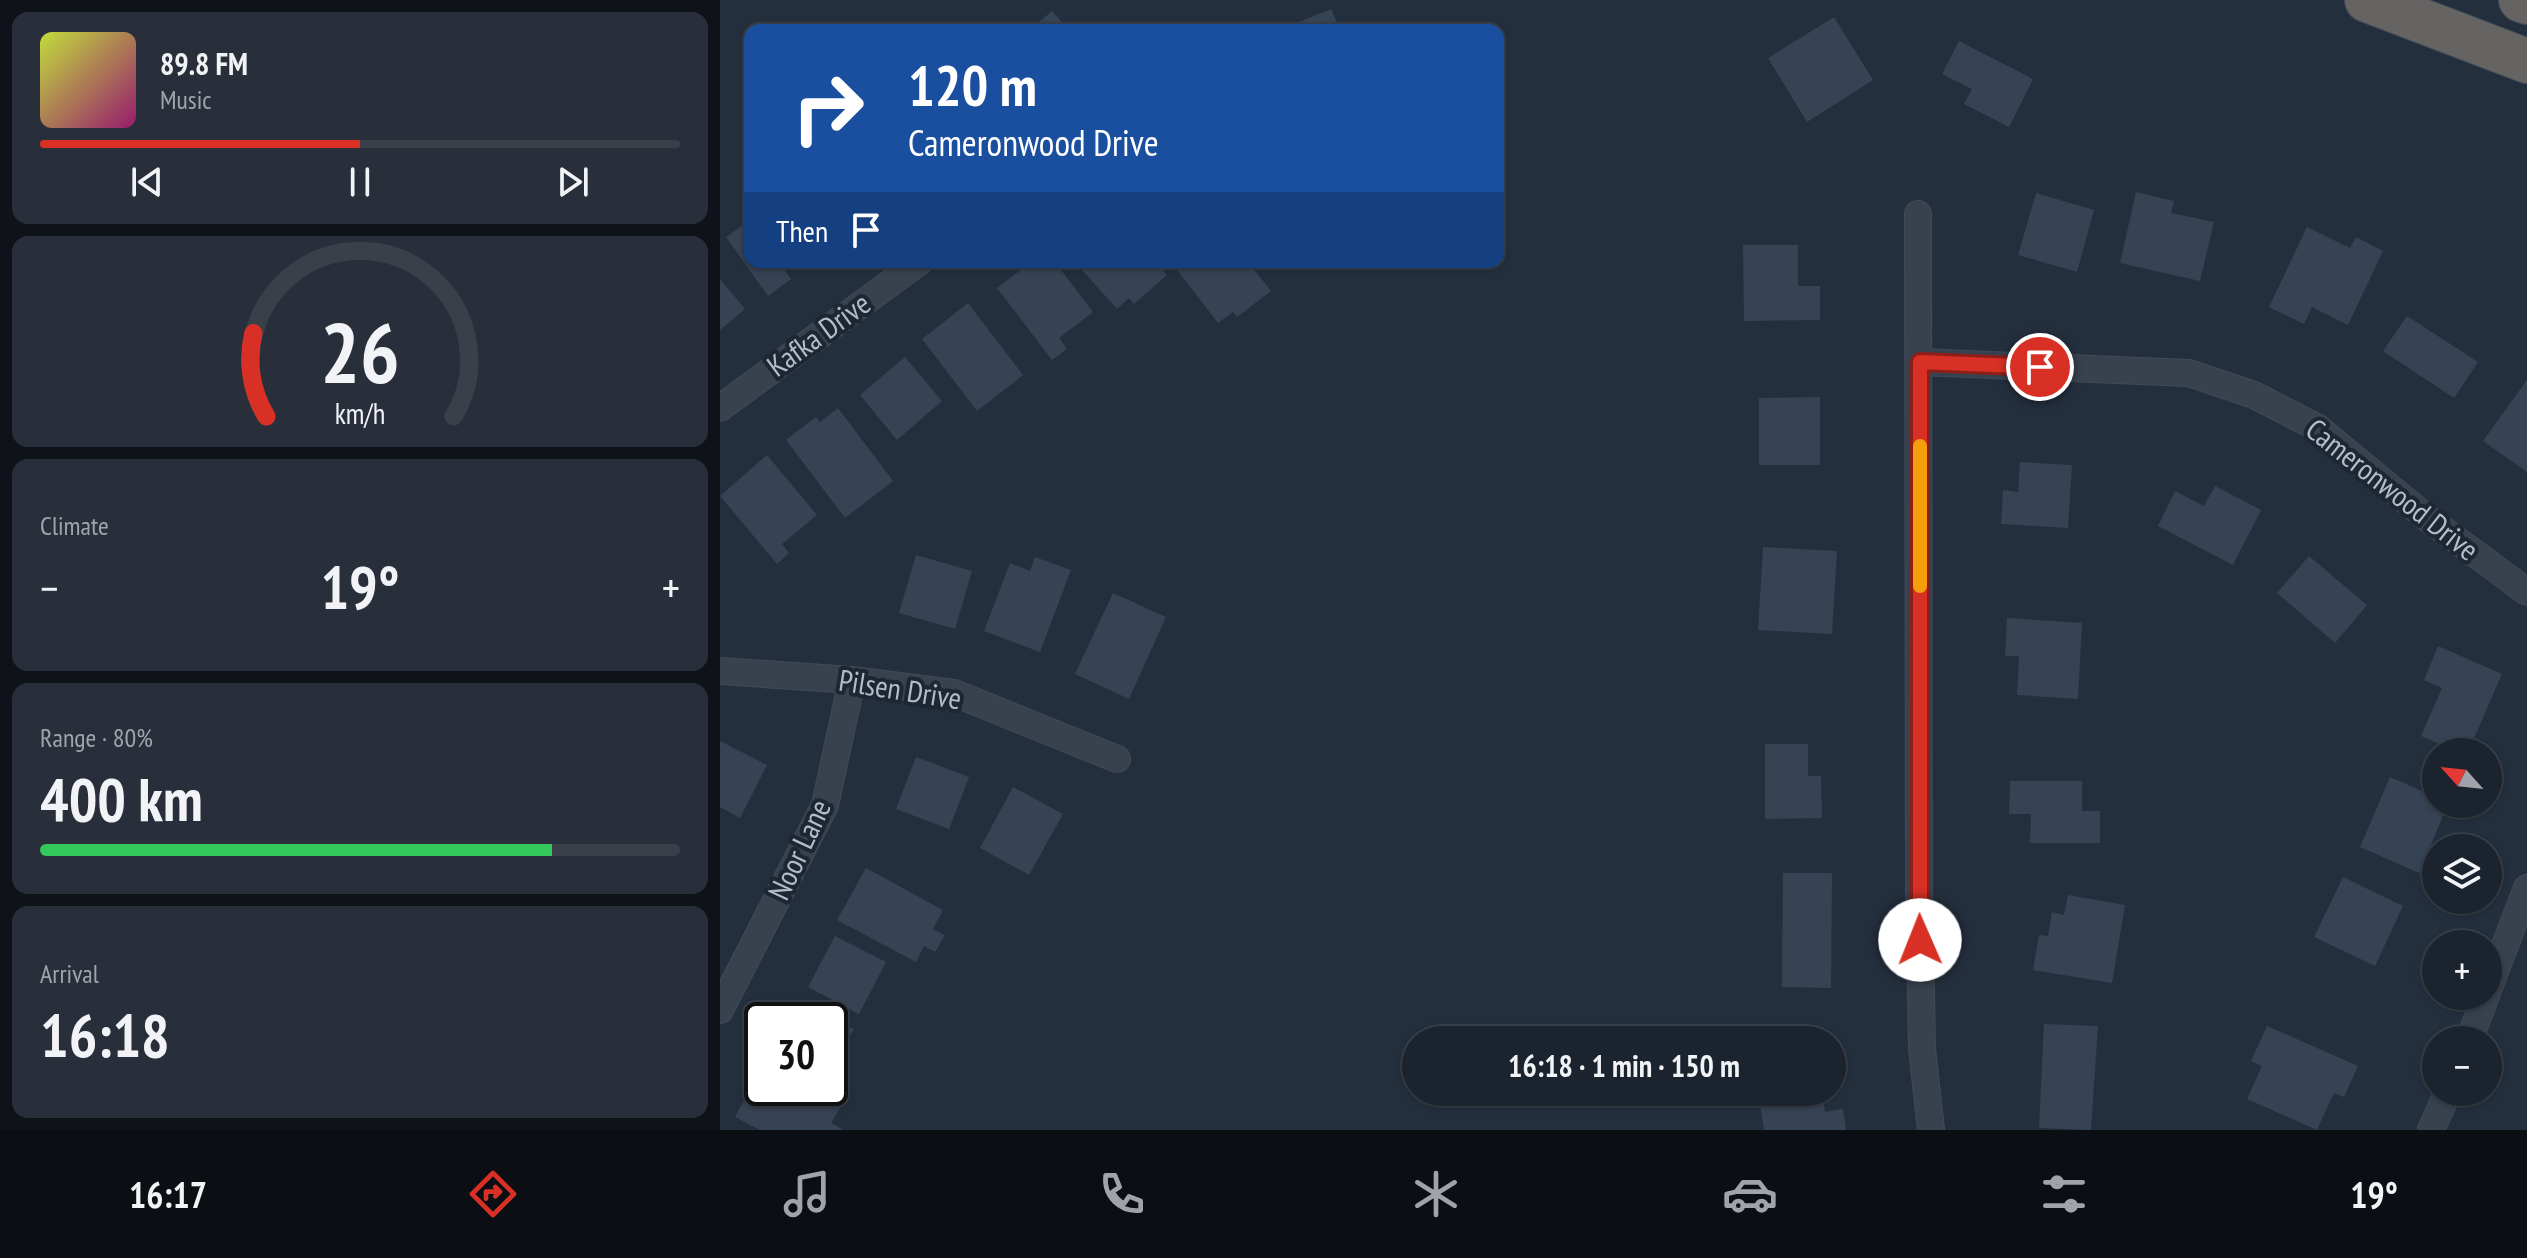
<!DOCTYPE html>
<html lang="en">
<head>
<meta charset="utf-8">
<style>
  body { margin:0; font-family:"PT Sans Narrow",sans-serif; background:#282f3a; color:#f1f3f6; height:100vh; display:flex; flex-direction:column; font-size:30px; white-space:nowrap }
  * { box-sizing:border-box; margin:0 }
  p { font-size:26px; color:#a0a4aa }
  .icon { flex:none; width:44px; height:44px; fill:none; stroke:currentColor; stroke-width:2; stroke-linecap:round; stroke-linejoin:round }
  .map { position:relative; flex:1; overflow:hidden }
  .details { display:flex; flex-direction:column; gap:12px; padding:12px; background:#0f1319; width:720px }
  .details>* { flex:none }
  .banner { position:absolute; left:24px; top:24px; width:760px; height:244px; border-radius:16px; box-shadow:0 2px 6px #0004,0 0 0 2px #39404a; background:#1a4fa0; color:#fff; overflow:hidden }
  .needle { width:52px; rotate:297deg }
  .tools { position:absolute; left:1702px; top:738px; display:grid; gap:16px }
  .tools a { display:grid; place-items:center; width:80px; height:80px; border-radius:50%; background:#1b232e; box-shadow:0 2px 6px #0004,0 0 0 2px #39404a; font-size:40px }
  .speed { position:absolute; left:24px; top:1002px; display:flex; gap:16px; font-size:40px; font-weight:700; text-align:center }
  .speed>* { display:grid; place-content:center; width:104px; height:104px; border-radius:50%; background:#1b232e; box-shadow:0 2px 6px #0004,0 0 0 2px #39404a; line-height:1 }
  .speed .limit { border:4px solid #111; border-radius:12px; background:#fff; color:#111 }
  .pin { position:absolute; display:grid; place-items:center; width:68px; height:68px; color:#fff; margin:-34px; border:4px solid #fff; border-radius:50%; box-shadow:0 2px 8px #0007 }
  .me { position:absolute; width:88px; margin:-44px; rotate:359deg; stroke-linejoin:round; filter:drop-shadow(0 0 6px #0008) }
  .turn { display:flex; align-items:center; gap:28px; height:168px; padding:0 32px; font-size:36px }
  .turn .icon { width:104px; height:104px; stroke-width:2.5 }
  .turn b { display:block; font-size:56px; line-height:68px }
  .then { display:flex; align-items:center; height:76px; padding:0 32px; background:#0003; gap:16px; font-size:30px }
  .big { font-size:60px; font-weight:700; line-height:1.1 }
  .details .tile { flex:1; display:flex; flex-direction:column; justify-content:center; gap:12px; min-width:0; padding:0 28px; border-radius:16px; background:#282f3a }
  .details .dial { align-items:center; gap:0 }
  .dial svg { height:208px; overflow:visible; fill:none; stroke:#39404a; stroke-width:7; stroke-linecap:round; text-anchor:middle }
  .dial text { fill:#f1f3f6; stroke:none }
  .song { display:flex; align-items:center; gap:24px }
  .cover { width:96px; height:96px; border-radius:12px; background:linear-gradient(135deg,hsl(70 70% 55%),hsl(320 70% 35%)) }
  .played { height:8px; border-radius:4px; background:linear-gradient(90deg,#d93025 50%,#39404a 50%) }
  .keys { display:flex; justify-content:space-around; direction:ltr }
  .heat { display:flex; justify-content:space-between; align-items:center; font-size:44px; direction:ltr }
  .charge { height:12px; border-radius:6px; background:linear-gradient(90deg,#34c759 80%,#39404a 0) }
  .trip { position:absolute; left:682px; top:1026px; width:444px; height:80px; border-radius:40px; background:#1b232e; box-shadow:0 2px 6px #0004,0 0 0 2px #39404a; font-weight:700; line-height:80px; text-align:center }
  .tabs { display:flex; height:128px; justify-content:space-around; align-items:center; background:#0b0e12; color:#a0a4aa }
  .tabs .icon { width:56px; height:56px }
  .tabs .current { color:#d93025 }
  .tabs b { font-size:36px; color:#f1f3f6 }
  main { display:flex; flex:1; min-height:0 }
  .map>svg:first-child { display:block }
</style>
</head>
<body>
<main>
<section class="details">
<div class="tile">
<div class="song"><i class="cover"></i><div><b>89.8 FM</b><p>Music</p></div></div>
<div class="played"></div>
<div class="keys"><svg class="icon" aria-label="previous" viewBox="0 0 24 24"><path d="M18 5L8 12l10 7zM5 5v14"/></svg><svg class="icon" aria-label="pause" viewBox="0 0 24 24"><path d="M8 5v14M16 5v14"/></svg><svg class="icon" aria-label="next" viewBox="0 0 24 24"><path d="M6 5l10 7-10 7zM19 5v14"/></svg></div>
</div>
<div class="tile dial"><svg viewBox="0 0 100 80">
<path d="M14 69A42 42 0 1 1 86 69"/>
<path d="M14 69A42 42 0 0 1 9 37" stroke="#d93025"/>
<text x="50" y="56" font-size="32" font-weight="700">26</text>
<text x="50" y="72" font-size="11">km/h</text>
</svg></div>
<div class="tile"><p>Climate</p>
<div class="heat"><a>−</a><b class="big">19°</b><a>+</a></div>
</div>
<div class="tile"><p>Range · 80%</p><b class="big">400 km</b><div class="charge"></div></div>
<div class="tile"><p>Arrival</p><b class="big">16:18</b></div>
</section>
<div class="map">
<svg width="1807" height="1130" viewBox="0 0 1807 1130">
  <rect width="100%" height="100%" fill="#242f3e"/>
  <path fill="#364354" d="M611,9L619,27L628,24L630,30H559Z
    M332,11L349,30H310Z
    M1114,17L1153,80L1087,122L1048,58Z
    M1239,41L1313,79L1289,127L1244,104L1252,89L1222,74Z
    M1416,192L1454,201L1451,213L1494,222L1480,281L1400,263Z
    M1316,193L1374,210L1357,272L1298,255Z
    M30,220V262H69L62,267L71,279L48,296L6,237Z
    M1587,227L1630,248L1636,237L1663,251L1628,325L1592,307L1584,324L1549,307Z
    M1023,245H1078V286H1100V320L1024,321Z
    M311,262H335L373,312L339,338L347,349L332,360L277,288Z
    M355,262H435L447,275L414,304L409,298L397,309Z
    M451,262H528L551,291L517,317L513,312L498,323Z
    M0,279L25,309L0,330Z
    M248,303L303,375L257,411L202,339Z
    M1687,316L1758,362L1734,398L1663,351Z
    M185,357L222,401L177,440L140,395Z
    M1807,380V472L1763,441Z
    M1100,397V465H1039V398Z
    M118,408L173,481L125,518L66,440L96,417L100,422Z
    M47,455L97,515L62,544L69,553L57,564L0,496Z
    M1300,462L1352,465L1348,528L1281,524L1283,490L1298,492Z
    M1495,486L1541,510L1513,565L1438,526L1455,491L1484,506Z
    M1043,547L1117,551L1112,634L1038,630Z
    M196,555L252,571L235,629L179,613Z
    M1589,556L1647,605L1615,643L1557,593Z
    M315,557L351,570L320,652L264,631L290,563L310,571Z
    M393,593L446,617L409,699L355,674Z
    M1287,618L1362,623L1358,699L1297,695L1299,656H1285Z
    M1718,646L1782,674L1748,752H1739L1701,736L1722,688L1704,680Z
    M0,741L47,765L20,818L0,807Z
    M1045,744H1088V776H1101L1102,818L1045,819Z
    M196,757L249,777L229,829L176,809Z
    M1670,777L1716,797V804H1728L1699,873L1640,847Z
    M1290,781H1362V811H1380V843H1310L1311,814H1289Z
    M293,787L343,814L309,875L260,848Z
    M146,868L223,910L213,929L225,935L215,952L204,946L196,962L117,920Z
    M1063,873H1112L1111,988L1062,987Z
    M1623,877L1683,906L1655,966L1594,937Z
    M1348,895L1405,905L1392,983L1313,970L1319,935L1328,936L1332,912L1344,915Z
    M115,936L166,962L139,1014L88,987Z
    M83,1002L134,1029L110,1072V1020H73Z
    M1324,1024L1378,1026L1371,1130L1319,1128Z
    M1547,1026L1638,1066L1624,1097L1614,1093L1597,1130L1527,1099L1542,1066L1531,1061Z
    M42,1065V1088H91L122,1104L111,1123L124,1130H40L15,1117Z
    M1038,1092H1102L1105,1112L1123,1109L1126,1130H1044Z"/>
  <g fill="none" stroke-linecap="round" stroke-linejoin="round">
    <defs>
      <path id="minor" d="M1198,214L1199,886L1202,1048L1211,1130
        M1200,362L1469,373L1534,395L1598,428L1707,518L1807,592
        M0,408L199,262
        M0,671L132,680L234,693L397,759
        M1768,990L1807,888
        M0,1010L105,805L132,680
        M1749,1040L1766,996
        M1711,1130L1728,1092"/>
      <path id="trunk" d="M1647,0L1807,61
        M1801,0L1807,2"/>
    </defs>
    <use href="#minor" stroke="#414a57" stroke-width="28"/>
    <use href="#trunk" stroke="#434c59" stroke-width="46"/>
    <use href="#minor" stroke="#38414e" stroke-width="26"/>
    <use href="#trunk" stroke="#656462" stroke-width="44"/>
  </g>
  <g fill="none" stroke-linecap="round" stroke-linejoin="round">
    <defs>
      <path id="route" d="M1200,940V362L1320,367"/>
    </defs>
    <use href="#route" stroke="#8d1f18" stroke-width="20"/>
    <use href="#route" stroke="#d93025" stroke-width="14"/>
    <path stroke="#f59e0b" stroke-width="14" d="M1200,586V446"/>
  </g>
  <g text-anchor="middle" stroke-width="8" stroke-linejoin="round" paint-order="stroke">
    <g font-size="30" fill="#b4bcc9" stroke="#1d2633">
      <text transform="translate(99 335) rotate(-36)" y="10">Kafka Drive</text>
      <text transform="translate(1672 490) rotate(38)" y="10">Cameronwood Drive</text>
      <text transform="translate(180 690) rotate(9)" y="10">Pilsen Drive</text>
      <text transform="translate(80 850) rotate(-65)" y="10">Noor Lane</text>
    </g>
  </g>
</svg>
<div class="tools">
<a><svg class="needle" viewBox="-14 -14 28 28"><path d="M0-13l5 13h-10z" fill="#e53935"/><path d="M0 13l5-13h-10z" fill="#a0a4aa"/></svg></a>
<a><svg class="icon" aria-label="layers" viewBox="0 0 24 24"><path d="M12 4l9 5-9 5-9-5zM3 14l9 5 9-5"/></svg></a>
<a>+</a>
<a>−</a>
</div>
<div class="speed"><div class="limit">30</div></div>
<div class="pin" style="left:1320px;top:367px;background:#d93025"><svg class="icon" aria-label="arrive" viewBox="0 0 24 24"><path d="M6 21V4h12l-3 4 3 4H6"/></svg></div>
<svg class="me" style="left:1200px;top:940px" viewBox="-20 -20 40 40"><circle r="19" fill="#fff"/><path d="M0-13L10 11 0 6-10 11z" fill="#d93025"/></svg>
<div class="trip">16:18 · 1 min · 150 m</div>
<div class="banner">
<div class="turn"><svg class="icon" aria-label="right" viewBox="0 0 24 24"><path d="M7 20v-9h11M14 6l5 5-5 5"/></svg><div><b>120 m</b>Cameronwood Drive</div></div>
<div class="then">Then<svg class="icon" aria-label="arrive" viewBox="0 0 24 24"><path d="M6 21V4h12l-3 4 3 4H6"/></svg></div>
</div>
</div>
</main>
<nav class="tabs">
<b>16:17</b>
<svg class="icon current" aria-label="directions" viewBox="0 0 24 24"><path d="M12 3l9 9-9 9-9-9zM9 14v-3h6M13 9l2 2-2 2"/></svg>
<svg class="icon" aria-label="music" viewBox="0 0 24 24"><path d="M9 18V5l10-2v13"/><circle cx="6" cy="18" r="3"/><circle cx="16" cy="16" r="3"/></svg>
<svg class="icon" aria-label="phone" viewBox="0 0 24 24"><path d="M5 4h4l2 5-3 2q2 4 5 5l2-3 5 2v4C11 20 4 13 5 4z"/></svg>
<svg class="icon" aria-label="climate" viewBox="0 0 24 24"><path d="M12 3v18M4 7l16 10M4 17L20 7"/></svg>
<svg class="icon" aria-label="car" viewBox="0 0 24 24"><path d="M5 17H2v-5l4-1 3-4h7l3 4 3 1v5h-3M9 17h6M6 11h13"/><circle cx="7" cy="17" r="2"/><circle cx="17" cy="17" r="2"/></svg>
<svg class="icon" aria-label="filters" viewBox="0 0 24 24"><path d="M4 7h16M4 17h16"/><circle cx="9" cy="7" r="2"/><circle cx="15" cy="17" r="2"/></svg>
<b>19°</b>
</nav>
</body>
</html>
